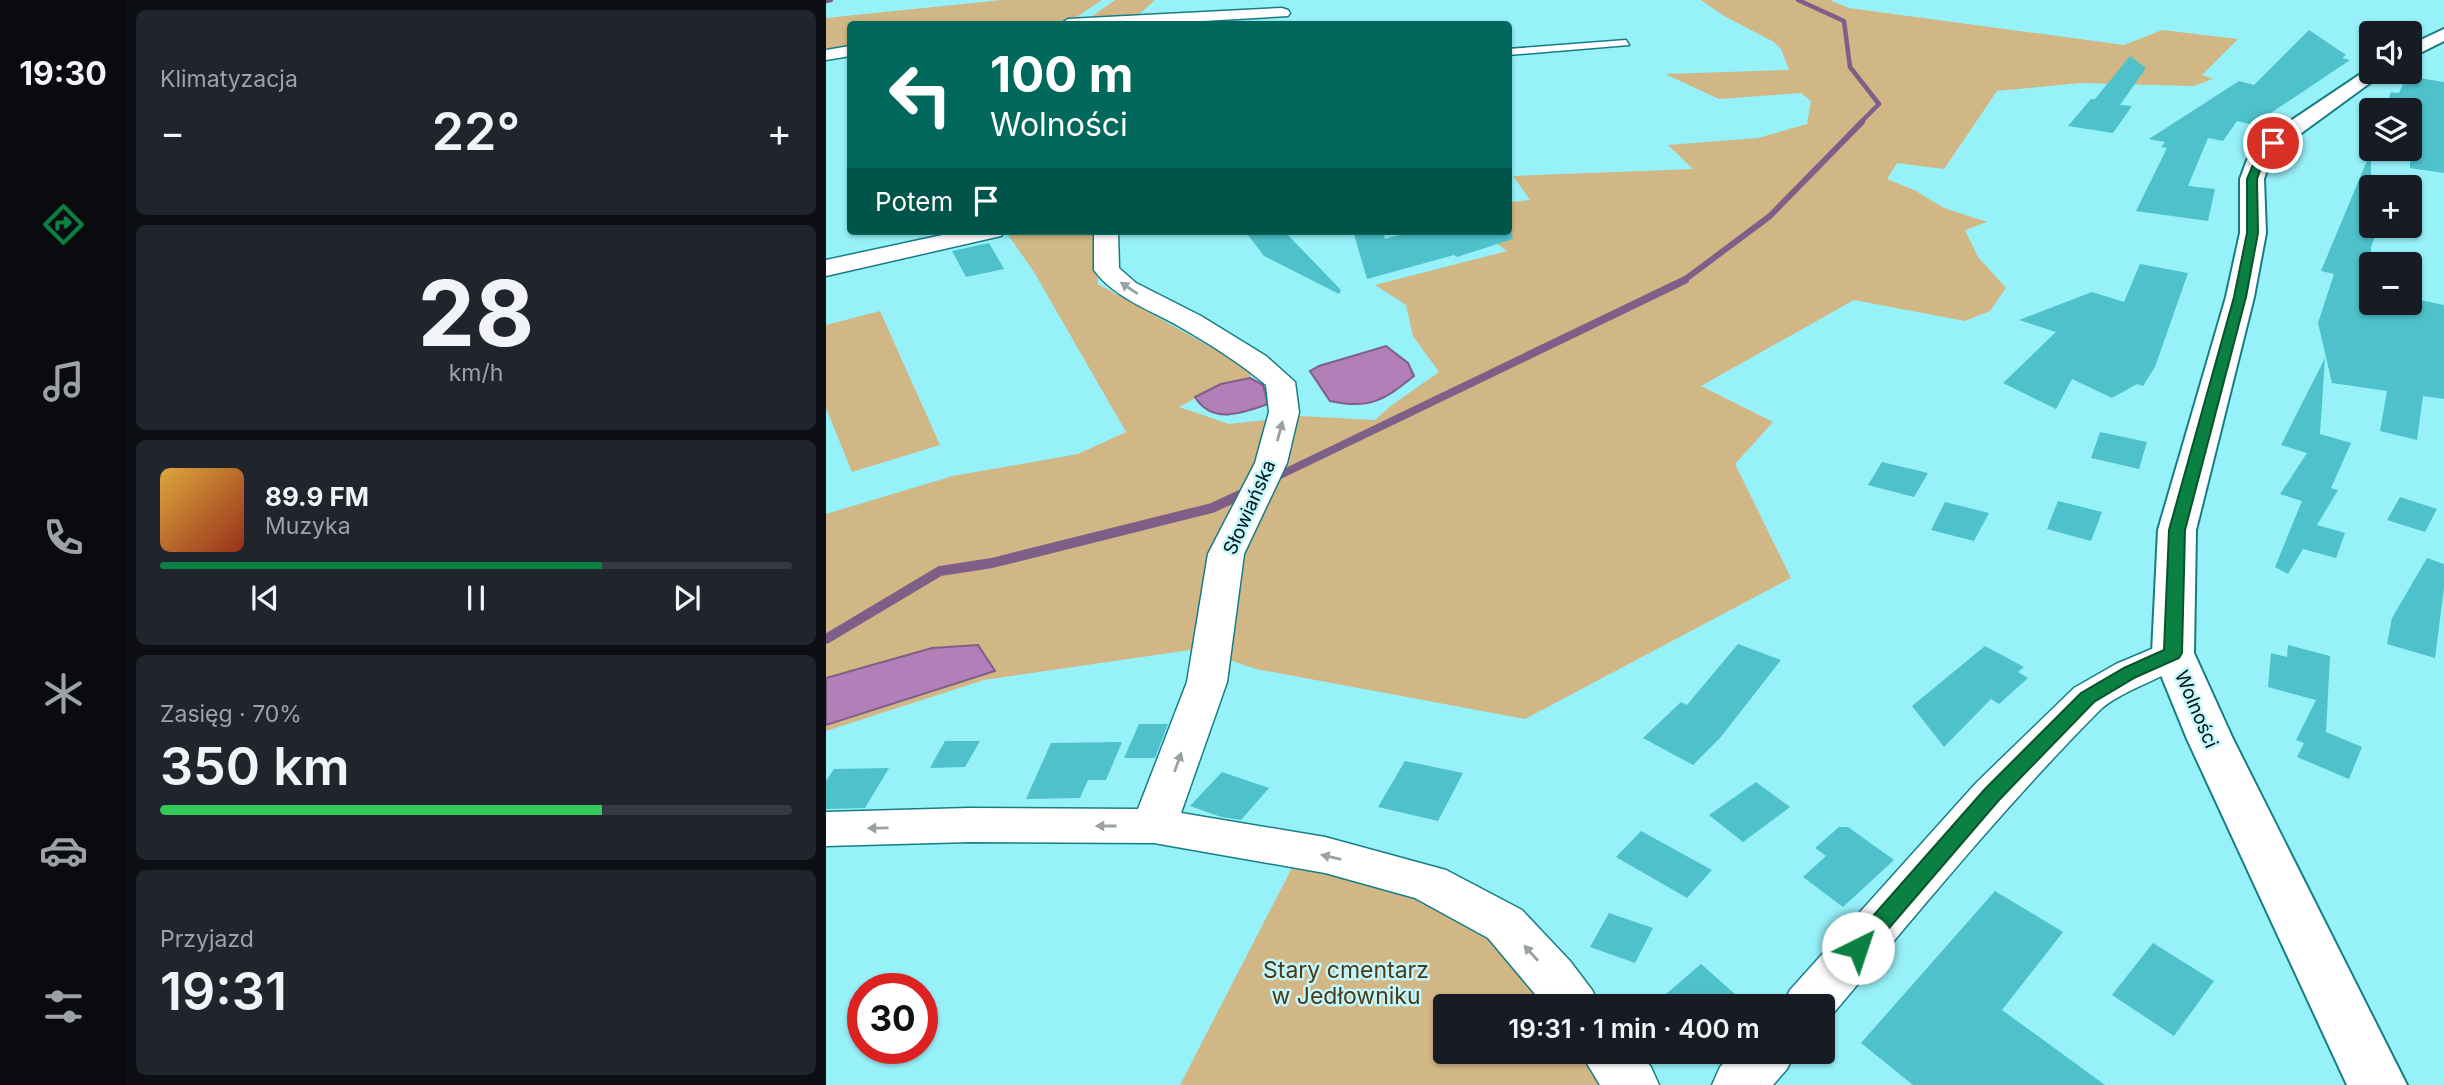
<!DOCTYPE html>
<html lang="pl">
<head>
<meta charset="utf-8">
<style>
  body { margin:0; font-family:Inter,sans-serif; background:#20242c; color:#f1f3f6; height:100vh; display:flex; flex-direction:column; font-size:26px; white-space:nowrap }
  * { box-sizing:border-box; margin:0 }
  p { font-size:23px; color:#9ea1a6 }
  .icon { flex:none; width:38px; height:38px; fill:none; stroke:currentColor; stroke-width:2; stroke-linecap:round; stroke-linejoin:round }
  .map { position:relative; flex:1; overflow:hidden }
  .side { display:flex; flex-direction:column; gap:10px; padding:10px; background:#0d0f14; width:700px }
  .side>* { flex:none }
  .hud { position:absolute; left:21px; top:21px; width:665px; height:214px; border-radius:7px; box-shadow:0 2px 5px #0004; background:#00695c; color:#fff; overflow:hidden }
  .tools { position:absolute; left:1533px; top:21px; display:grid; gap:14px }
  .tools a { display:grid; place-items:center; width:63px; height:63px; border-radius:7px; background:#171b24; box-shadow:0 2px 5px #0004; font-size:35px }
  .speed { position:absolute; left:21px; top:973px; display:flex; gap:14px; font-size:35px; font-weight:700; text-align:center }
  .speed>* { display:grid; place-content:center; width:91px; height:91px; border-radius:50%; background:#171b24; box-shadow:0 2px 5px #0004; line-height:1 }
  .speed .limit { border:10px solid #d22; background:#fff; color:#111 }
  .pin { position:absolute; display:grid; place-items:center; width:60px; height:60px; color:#fff; margin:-30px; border:4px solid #fff; border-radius:50%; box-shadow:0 2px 7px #0007 }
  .me { position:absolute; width:77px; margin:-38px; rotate:41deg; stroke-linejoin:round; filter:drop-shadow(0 0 5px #0008) }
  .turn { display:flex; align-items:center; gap:24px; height:147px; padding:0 28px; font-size:32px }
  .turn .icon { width:91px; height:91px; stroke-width:2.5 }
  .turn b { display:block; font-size:49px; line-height:60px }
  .then { display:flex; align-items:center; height:66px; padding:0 28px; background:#0003; gap:14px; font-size:26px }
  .big { font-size:52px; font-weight:600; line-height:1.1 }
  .side .tile { flex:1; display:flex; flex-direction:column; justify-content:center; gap:10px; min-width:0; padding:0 24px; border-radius:10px; background:#20242c }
  .side .dial { align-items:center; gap:0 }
  .dial b { font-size:91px; line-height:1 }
  .song { display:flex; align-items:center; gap:21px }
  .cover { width:84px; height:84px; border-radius:10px; background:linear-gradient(135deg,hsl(40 70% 55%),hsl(10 70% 35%)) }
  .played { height:7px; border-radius:4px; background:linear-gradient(90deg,#0b8043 70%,#363941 70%) }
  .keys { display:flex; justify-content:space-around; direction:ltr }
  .heat { display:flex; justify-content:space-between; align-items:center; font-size:38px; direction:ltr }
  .charge { height:10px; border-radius:5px; background:linear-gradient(90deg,#34c759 70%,#363941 0) }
  .trip { position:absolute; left:607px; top:994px; width:402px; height:70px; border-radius:7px; background:#171b24; box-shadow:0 2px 5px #0004; font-weight:600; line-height:70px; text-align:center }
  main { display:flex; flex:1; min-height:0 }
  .tab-bar { display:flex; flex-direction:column; width:126px; justify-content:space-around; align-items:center; background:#090b0e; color:#9ea1a6 }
  .tab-bar .icon { width:49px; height:49px }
  .tab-bar .on { color:#0b8043 }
  .tab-bar b { font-size:32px; color:#f1f3f6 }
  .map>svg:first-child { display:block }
</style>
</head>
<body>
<main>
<nav class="tab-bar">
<b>19:30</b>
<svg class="icon on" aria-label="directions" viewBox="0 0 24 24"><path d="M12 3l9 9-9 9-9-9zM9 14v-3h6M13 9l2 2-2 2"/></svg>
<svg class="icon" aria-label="music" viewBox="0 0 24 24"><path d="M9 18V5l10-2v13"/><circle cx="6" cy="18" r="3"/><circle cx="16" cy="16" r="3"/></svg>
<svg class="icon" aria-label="phone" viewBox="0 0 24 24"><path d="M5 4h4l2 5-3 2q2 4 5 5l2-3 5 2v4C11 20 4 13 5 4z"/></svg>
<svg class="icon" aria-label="climate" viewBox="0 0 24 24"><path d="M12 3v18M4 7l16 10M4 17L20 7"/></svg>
<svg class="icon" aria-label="car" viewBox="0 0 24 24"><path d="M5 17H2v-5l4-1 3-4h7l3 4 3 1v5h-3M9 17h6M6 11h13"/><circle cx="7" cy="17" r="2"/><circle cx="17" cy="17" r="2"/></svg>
<svg class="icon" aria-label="filters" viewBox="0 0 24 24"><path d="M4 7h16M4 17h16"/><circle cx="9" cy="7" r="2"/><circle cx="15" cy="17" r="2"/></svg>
</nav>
<section class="side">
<div class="tile"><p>Klimatyzacja</p>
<div class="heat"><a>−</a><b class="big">22°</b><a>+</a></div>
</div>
<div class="tile dial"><b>28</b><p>km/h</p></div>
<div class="tile">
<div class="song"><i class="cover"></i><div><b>89.9 FM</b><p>Muzyka</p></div></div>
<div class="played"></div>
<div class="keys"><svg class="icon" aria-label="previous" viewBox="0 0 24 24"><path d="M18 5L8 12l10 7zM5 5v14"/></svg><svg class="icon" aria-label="pause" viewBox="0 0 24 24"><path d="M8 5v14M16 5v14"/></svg><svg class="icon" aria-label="next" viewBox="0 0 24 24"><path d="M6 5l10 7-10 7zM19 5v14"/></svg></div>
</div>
<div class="tile"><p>Zasięg · 70%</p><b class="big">350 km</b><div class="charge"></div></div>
<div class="tile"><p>Przyjazd</p><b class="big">19:31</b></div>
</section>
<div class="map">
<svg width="1618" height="1085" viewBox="0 0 1618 1085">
  <rect width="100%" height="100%" fill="#97f1f9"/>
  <path fill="#d1b785" d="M176,0H276L243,22L233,24H24V50L0,54V18Z
    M289,0H329L311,16L262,19Z
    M875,0H1004L1023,8L1298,45L1336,30L1412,39L1376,75L1387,79L1368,86L1254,83L1171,91L1118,169L1071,163L1061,179L1088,190L1118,208L1161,222L1139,230L1152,257L1180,288L1164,311L1139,321L1028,300L875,386L947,422L909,464L965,578L699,719L430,669L371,649L158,680L0,731V514L127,476L252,454L300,432L208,272L180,232L268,231L272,284L426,370L424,378L395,384L353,407L403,424L475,416L549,420L566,405L613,372L587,336L580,305L549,285L681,251L654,231H682L683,202L704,200L687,176L867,169L842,145L932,138L981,124L985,101L975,93L893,99L839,74L963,70L955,49L948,42L898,16Z
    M54,311L114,445L26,472L0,408V325Z
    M470,860L606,897L664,934L717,1006H620V1052H752L777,1085H354Z"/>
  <path fill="#b37fb9" stroke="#7d5f88" stroke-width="2" d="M560,346L582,363L588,376C558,400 543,410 504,401L484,371L493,366Z
    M424,378L437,385L442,404C417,413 386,425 369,397L395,384Z
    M152,645L169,671L0,725V678L106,648Z"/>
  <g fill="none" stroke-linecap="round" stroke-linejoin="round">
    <path stroke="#7d5f88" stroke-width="4.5" d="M972,0L1018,21L1024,67L1053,104L1034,123
      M0,1L5,0"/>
    <path stroke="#7d5f88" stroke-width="6" d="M857,281L944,216L1036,122"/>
    <path stroke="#7d5f88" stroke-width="8" d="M452,476L859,280"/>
    <path stroke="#7d5f88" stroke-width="10" d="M0,639L114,571L166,563L386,508L416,494"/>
  </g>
  <path fill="#4ec1cb" d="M1483,30L1520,55L1516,58L1524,60L1427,125L1411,121L1397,141L1382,138L1362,186L1389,189L1382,221L1310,211L1341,148L1335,147L1339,142L1323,139L1413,81L1428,85Z
    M1304,56L1320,68L1294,105L1306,106L1287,133L1242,126L1265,99H1269Z
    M1581,76L1618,82V173L1584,168V110H1559L1565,92L1573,93Z
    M1545,151V226H1553L1545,247V303H1584V298L1618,305V399L1597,396L1591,440L1554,431L1561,391L1506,383L1492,323L1508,274L1495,271Z
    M419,231H458L515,290L513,294L438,256Z
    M527,231H557L559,239L588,231H685L687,239L631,257L628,255L541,279Z
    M163,243L178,269L140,277L126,251Z
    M1314,264L1362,273L1329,367L1317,386L1311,384L1286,398L1246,379L1230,409L1177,383L1230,332L1193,320L1266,292L1298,302Z
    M1499,358L1494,434L1525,443L1505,488L1512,490L1491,525L1519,533L1510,558L1477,549L1462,574L1449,567L1476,501L1454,494L1481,453L1455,445Z
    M1274,432L1321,442L1313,469L1265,458Z
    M1056,462L1102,473L1088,497L1042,485Z
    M1574,497L1611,509L1599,532L1561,520Z
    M1232,501L1276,512L1265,541L1221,529Z
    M1119,502L1163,513L1148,541L1105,530Z
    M1601,558L1618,564V588L1609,658L1561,644L1566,618Z
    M912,644L955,660L894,738L867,765L817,738L855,702L861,705Z
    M1462,645L1504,656L1500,732L1536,747L1523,779L1471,757L1478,743L1470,740L1490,700L1442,687L1445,653L1461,657Z
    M1159,646L1198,667L1192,672L1202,678L1173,704L1165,699L1118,747L1086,706Z
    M313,724H342L329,758H298Z
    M119,741H154L139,767L104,768Z
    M296,742L280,780H262L254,798L200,799L225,743Z
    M579,761L637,773L612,821L552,807Z
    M63,768L39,808L0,809V781L8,769Z
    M396,772L443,788L415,820L395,817L364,806Z
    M930,782L964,807L917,842L883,815Z
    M1013,827H1022L1068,860L1017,907L977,877L1000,856L989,848Z
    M815,831L886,870L861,898L790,857Z
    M1169,891L1237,932L1176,1010L1279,1085H1087L1035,1043Z
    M783,913L827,928L809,963L764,947Z
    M1327,943L1388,981L1348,1036L1286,995Z
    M875,964L918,1002L913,1006H826Z"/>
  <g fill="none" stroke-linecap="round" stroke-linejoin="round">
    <defs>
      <path id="lane" d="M800,40L803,45L682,55V49Z"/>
      <path id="street" d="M456,8L462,10L464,13L462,16L326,24H234L242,19Z
        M24,46V56L0,60V50Z
        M135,231H179L175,236L0,276V260Z
        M268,231H292L293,268L310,283L375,316L440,356L469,382L473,412L461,463L418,554L401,682L355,813L499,837L620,870L696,910L744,961L766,990L774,1006H719L662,938L589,898L499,873L328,843L143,842L0,846V812L143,808L312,809L361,682L382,554L429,463L443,412L440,385C414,363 384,344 354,327C325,310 288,298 268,270Z
        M1347,640L1361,644L1367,653C1352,676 1296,688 1273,711C1176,809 1089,916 1000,1022L998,1023V1006H956L964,990L1150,783L1248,688L1290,664Z
        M754,1052H813L825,1067L833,1085H774Z
        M908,1052H969L961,1069L947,1085H886L894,1067Z"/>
      <path id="secondary" d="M1618,29V41L1584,58V45Z
        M1545,67V72H1559L1455,148L1444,161L1438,179L1440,233L1428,297L1370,530L1368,653L1407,739L1581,1085H1521L1361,739L1326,653L1332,530L1400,297L1414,233V179L1421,160L1439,138Z"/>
    </defs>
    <use href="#lane" stroke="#177d85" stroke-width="3"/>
    <use href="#street" stroke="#177d85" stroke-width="3"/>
    <use href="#secondary" stroke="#177d85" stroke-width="4"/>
    <use href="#lane" fill="#fff" fill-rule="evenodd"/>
    <use href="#street" fill="#fff" fill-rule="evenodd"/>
    <use href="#secondary" fill="#fff" fill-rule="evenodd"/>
  </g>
  <defs><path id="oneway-solid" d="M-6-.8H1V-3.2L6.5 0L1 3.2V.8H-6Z" transform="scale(1.75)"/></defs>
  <g fill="#99a1a2">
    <use href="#oneway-solid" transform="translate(303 288) rotate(-146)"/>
    <use href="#oneway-solid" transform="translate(454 431) rotate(-75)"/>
    <use href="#oneway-solid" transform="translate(352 762) rotate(-70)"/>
    <use href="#oneway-solid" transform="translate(280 826) rotate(-180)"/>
    <use href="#oneway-solid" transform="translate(52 828) rotate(179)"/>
    <use href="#oneway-solid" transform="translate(505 857) rotate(-167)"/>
    <use href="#oneway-solid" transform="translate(705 953) rotate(-132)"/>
  </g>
  <path fill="#0b8043" stroke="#07532c" stroke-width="2" d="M1443,141L1451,143L1438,160L1431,179L1432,233L1420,297L1359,530L1356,653L1353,658L1310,677L1268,702L1173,800L1040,955L1032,958L1024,955L1021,948L1024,942L1159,789L1255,693L1298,668L1338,650L1343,530L1408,297L1421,233V179L1429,160Z"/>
  <g text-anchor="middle" stroke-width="5" stroke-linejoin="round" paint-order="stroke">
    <g font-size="19" fill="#001417" stroke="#c4f7fc">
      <text transform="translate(423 507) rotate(-66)" y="7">Słowiańska</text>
      <text transform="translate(1371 709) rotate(67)" y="7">Wolności</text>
    </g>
    <g font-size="23" fill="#4a3a19" stroke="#c4f7fc">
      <text x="520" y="978">Stary cmentarz<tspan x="520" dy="26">w Jedłowniku</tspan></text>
    </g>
  </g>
</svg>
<div class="tools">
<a><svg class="icon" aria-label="sound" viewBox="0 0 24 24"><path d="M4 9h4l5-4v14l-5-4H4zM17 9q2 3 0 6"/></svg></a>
<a><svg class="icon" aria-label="layers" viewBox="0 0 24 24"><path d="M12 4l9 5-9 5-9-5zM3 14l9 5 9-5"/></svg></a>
<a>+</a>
<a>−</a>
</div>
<div class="speed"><div class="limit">30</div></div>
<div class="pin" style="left:1447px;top:143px;background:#d93025"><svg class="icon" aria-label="arrive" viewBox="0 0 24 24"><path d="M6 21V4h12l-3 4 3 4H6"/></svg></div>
<svg class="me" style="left:1032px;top:948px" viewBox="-20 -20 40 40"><circle r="19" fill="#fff"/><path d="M0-13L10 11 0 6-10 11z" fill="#0b8043"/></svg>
<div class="trip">19:31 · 1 min · 400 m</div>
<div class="hud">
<div class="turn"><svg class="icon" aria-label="left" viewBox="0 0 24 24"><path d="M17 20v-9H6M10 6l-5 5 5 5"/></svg><div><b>100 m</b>Wolności</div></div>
<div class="then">Potem<svg class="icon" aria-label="arrive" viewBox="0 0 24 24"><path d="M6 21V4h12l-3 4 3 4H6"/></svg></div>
</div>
</div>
</main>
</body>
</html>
